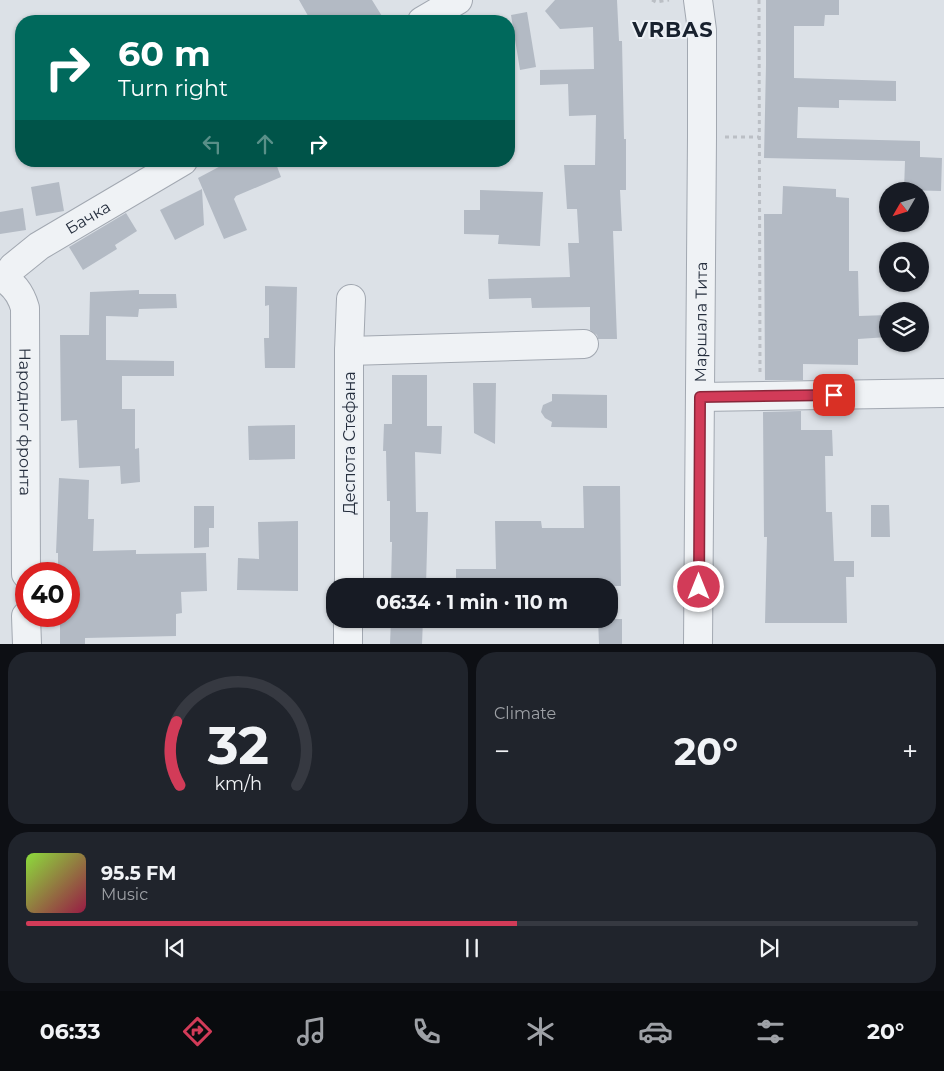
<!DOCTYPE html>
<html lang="en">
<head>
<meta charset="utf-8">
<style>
  body { margin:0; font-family:Montserrat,sans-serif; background:#20242c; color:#f1f3f6; height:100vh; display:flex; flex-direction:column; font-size:19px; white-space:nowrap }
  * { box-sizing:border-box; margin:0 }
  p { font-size:16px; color:#9ea1a6 }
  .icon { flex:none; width:28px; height:28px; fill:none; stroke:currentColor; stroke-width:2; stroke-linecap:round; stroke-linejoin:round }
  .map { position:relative; height:644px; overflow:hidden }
  .sheet { display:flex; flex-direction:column; gap:8px; padding:8px; background:#0d0f14; flex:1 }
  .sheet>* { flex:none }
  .top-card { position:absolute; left:15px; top:15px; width:500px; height:152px; border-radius:20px; box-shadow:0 1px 4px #0004; background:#00695c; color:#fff; overflow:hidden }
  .needle { width:32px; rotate:231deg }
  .tools { position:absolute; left:879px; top:182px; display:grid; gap:10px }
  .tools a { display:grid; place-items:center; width:50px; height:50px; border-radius:50%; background:#171b24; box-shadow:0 1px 4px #0004; font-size:25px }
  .speed { position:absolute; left:15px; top:562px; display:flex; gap:10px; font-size:25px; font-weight:700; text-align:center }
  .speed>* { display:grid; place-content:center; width:65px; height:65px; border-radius:50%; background:#171b24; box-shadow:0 1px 4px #0004; line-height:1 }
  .speed .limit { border:8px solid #d22; background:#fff; color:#111 }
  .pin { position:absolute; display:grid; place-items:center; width:42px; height:42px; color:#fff; margin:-21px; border-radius:10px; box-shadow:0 2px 8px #0006 }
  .me { position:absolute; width:55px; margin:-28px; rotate:0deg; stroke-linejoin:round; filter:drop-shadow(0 0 4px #0008) }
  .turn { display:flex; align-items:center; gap:18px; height:105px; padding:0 20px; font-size:22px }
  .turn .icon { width:65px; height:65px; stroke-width:2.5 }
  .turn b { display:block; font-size:35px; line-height:42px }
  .lanes { display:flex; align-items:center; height:48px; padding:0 20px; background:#0003; justify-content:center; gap:25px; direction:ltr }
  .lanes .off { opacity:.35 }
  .big { font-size:38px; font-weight:700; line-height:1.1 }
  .sheet .card { flex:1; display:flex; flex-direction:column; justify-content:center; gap:8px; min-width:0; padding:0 18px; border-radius:20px; background:#20242c }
  .sheet .dial { align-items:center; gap:0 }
  .dial svg { height:130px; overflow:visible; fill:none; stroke:#363941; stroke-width:7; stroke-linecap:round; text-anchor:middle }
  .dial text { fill:#f1f3f6; stroke:none }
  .song { display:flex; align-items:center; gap:15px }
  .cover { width:60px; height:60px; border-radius:8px; background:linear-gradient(135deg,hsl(90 70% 55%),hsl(340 70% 35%)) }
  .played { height:5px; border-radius:2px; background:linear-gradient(90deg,#d23b58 55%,#363941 55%) }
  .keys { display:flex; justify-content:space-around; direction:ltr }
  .heat { display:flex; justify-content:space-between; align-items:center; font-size:28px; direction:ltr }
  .sheet .tiles { flex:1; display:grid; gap:8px; grid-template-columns:1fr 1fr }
  .card:last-child { grid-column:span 2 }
  .trip { position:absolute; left:326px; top:578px; width:292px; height:50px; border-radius:20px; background:#171b24; box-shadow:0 1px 4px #0004; font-weight:700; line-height:50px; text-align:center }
  .menu { display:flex; height:80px; justify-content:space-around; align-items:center; background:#090b0e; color:#9ea1a6 }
  .menu .icon { width:35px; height:35px }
  .menu .selected { color:#d23b58 }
  .menu b { font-size:22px; color:#f1f3f6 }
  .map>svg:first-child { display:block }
</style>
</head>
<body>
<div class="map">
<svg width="944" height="644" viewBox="0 0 944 644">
  <rect width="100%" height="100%" fill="#dce1e7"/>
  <path fill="#b3bac4" d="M299,0H372L385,21H311Z
    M555,0H617L619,41H622L624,139H626V190H620L622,231H613L617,339H598L597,335L590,330V307L532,308L531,298L489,299L488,279L570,277L568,243H579L577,209H567L564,165H595L596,115L569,116L568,84L540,85V70L594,69L593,27L560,29L545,11Z
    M766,0H839V15H825L824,26H794V78L896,81V101L839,100V108L798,107L797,138L920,141V157L942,158L941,191L904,190L905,161L764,158L766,65Z
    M527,12L536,67L520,70L511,15Z
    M230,161H275L281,177L236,196L234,199L247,230L224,239L198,178Z
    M59,182L64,211L36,216L31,187Z
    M783,186L836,189V197L849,198V271H858L859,316L888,315V337L858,339V365L803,364V380H765L764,214H782Z
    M202,189L204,225L175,240L160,210Z
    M480,190L543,192L540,246L498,244L499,235L464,234V210H480Z
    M23,208L26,230L0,234V212Z
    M126,213L137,231L115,245L117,249L83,270L69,247Z
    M265,286L297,287L295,368H265L264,338H269V305L265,306Z
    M139,290V294H176L177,308L139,309L138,317L106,316V360L174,361V376H122V409H135V449L139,448L140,482L121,484L120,466L79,468L77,420L61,421L60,335H89L90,292Z
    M392,375H427V426H442L441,454L415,452L416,512H428L426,586H391L392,542H390V501H387L386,451H383L384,424H392Z
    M473,383H496L495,444L474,433Z
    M552,394L607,395V428L551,427L552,422L545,418L541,412L543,405L552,401Z
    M801,411V430H832L833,456H825L826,512H832L834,561H854V577H846L847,623H765L767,537H764L763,412Z
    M295,425V459L249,460L248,426Z
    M59,478L89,480L88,519H94L93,551L136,550V554L206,553L207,591L181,592L182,613L176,614V636L85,638V644H60V616H69V574H58V553H56Z
    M583,486H620L621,586H456V569H496L495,521H541L542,528H584Z
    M871,505H889L890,537H871Z
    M194,506H214V528H209V547L194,548Z
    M298,521V591L237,590L238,558L259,559L258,522Z
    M391,619H423L422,644H390Z
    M598,619H622V644H599Z"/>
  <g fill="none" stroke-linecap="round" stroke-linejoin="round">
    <defs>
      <g id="minor">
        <path d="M422,21L458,0"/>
        <path id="s1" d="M0,277C14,283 21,294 25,308L26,574"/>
        <path id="s2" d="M4,279L13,267L39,246L183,161"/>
        <path d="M349,351L584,344"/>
        <path d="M700,397L944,393"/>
        <path d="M349,586V351L351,299"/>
        <path d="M26,616L27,644"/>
        <path d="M348,644V619"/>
        <path id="s3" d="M698,644L702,137V30L698,0"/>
      </g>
    </defs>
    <use href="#minor" stroke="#a2a8b1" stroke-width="30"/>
    <path stroke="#bbbfc5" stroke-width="3" stroke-dasharray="4 4" stroke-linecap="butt" d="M652,0L656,2L669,0
      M759,0L760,374
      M725,137H759"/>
    <use href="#minor" stroke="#eff2f5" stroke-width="28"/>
  </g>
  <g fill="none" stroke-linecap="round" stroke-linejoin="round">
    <defs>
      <path id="route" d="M699,587L700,397L834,395"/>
    </defs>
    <use href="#route" stroke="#882639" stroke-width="12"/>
    <use href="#route" stroke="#d23b58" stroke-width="9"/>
  </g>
  <g text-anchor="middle" stroke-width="4" stroke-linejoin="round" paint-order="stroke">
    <g font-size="16" fill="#262f3e" stroke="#ecf0f5">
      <text dy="6" stroke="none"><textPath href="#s2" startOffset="105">Бачка</textPath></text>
      <text dy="6" stroke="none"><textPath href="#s3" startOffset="322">Маршала Тита</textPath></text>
      <text dy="6" stroke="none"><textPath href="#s1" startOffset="155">Народног фронта</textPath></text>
      <text transform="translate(349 443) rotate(-90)" y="6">Деспота Стефана</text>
    </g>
    <g font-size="21" font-weight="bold" letter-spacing="1" fill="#18212e" stroke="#ecf0f5">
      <text x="673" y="37">VRBAS</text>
    </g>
  </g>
</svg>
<div class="tools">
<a><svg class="needle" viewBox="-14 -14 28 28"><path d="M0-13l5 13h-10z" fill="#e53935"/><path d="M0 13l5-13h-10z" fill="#9ea1a6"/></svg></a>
<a><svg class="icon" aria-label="search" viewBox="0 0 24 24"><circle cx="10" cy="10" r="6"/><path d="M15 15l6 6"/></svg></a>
<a><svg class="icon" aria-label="layers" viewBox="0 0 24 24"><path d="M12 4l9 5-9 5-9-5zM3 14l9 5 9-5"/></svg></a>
</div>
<div class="speed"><div class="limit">40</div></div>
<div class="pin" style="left:834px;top:395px;background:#d93025"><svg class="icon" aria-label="arrive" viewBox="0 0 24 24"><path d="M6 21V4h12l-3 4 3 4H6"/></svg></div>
<svg class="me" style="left:699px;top:587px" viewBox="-20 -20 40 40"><circle r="17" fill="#d23b58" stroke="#fff" stroke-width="3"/><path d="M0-11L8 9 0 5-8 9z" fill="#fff"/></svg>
<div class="trip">06:34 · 1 min · 110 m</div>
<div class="top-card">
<div class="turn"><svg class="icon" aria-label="right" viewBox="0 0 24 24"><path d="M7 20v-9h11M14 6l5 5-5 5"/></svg><div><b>60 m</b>Turn right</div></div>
<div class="lanes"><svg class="icon off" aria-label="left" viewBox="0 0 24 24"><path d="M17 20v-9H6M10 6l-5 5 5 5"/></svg><svg class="icon off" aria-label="ahead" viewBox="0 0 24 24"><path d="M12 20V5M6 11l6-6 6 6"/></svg><svg class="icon" aria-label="right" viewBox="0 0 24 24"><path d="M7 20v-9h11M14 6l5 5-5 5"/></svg></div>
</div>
</div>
<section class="sheet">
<div class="tiles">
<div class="card dial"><svg viewBox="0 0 100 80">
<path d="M14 69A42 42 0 1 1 86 69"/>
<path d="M14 69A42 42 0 0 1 12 30" stroke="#d23b58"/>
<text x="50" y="56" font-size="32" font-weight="700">32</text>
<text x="50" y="72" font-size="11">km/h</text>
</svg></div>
<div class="card"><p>Climate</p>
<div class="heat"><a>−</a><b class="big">20°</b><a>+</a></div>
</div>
<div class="card">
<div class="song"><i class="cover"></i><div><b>95.5 FM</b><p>Music</p></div></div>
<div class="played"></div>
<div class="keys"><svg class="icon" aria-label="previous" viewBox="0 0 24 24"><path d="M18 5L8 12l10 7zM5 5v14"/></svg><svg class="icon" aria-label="pause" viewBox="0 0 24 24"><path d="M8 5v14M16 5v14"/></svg><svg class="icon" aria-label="next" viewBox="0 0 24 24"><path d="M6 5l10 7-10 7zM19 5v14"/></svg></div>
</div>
</div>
</section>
<nav class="menu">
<b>06:33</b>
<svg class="icon selected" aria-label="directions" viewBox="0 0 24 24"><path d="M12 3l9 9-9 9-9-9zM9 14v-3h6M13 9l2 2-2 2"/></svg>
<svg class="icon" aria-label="music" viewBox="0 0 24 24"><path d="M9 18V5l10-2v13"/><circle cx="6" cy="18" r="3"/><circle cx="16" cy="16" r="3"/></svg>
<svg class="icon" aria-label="phone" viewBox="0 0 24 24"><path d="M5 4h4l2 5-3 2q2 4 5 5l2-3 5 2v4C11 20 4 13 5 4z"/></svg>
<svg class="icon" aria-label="climate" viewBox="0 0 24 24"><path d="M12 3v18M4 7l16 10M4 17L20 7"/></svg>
<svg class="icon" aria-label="car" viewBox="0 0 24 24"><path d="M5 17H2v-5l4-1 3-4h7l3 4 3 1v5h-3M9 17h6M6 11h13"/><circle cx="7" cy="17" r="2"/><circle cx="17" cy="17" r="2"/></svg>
<svg class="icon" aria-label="filters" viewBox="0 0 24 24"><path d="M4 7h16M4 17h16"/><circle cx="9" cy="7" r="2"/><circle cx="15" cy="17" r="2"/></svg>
<b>20°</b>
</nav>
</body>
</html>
